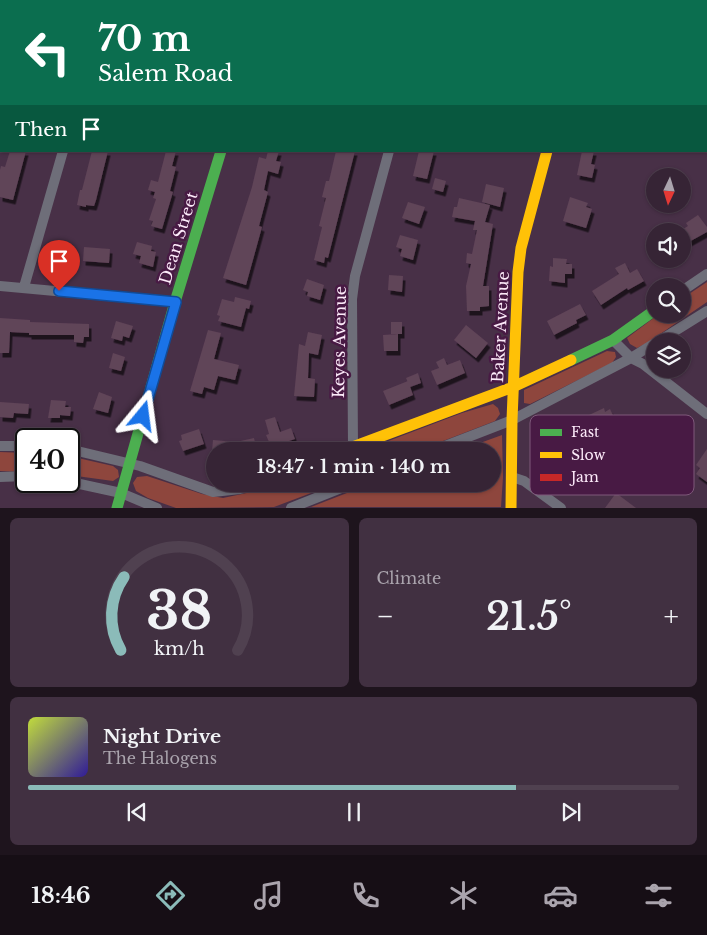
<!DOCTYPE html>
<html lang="en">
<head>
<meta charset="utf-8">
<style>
  body { margin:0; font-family:"Libre Baskerville",serif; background:#413041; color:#f1f3f6; height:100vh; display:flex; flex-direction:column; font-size:19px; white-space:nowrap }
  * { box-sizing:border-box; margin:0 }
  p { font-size:16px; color:#aaa4ad }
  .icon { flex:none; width:28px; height:28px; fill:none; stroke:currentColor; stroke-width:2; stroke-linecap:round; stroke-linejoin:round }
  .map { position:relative; height:508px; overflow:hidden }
  .panel { display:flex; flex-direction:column; gap:10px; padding:10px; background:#1e141d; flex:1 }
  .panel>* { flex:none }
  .guide { position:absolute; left:0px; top:0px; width:708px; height:152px; box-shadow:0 1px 4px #0004,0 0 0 1px #504150; background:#0b6e4f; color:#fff; overflow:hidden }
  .needle { width:32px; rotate:184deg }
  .buttons { position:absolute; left:646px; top:168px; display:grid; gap:10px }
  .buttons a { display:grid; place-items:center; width:45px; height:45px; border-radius:50%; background:#362435; box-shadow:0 1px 4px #0004,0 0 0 1px #504150; font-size:25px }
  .speed { position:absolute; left:15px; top:428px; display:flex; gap:10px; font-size:25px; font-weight:700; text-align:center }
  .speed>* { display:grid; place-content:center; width:65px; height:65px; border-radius:50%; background:#362435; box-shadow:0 1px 4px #0004,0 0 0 1px #504150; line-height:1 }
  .speed .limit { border:2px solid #111; border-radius:8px; background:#fff; color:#111 }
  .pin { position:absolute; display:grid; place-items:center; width:42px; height:42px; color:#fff; margin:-51px -21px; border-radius:50% 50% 50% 0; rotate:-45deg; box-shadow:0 0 5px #0007 }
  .pin .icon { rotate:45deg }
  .me { position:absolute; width:55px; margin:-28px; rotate:16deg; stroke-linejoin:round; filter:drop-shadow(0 0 4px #0008) }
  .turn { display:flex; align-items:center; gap:18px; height:105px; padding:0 15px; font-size:22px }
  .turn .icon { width:65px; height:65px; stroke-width:2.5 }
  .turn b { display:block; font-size:35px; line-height:42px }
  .then { display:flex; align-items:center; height:48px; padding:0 15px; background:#0003; gap:10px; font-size:19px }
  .big { font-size:38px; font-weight:600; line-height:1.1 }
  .panel .card { flex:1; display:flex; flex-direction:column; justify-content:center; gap:8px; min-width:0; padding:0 18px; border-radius:8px; background:#413041 }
  .panel .dial { align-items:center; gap:0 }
  .dial svg { height:130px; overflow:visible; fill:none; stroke:#504150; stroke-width:7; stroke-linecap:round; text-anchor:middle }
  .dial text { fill:#f1f3f6; stroke:none }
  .song { display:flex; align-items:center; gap:15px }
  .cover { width:60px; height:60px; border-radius:8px; background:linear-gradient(135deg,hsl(70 70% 55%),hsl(250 70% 35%)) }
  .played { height:5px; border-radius:2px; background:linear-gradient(90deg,#8bbbb9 75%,#504150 75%) }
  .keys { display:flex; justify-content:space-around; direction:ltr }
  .heat { display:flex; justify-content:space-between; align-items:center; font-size:28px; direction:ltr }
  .panel .tiles { flex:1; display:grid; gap:10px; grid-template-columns:1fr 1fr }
  .card:last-child { grid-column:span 2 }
  .trip { position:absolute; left:206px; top:442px; width:295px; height:50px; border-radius:25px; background:#362435; box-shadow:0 1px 4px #0004,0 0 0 1px #504150; font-weight:600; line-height:50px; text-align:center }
  .tabs { display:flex; height:80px; justify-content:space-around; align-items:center; background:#160e15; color:#aaa4ad }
  .tabs .icon { width:35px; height:35px }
  .tabs .on { color:#8bbbb9 }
  .tabs b { font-size:22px; color:#f1f3f6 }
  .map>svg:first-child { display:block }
</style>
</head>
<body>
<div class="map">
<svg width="707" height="508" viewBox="0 0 707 508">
  <defs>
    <filter id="shadow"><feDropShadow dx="2.5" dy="4.5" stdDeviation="0" flood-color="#0009"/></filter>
  </defs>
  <rect width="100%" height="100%" fill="#483047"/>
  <path fill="#8e463d" d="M707,282V302L647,343L637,348L630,344L627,338L659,314H682L683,298Z
    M607,351L615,352L616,357L612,363L530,404L524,403V390Z
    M493,404L498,408L500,414L495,421L417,451H362L462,413Z
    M502,435L503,477L501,507H311L370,484H492V451H458Z
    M0,452L26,453V472L0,471Z
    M69,456L113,466L118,470L119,477L113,481L69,475Z
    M147,476L202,494L223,498L261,490L279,484H335L274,507L176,508L148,498L136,491L133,483L137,477Z"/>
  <path fill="#604458" filter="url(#shadow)" d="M10,151H26L13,200L0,197V170L1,166L5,167Z
    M92,151H108L96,200L94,206L86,205V207L77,205L80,190H82Z
    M166,151H176L172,166L176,167L170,191L173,192L162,229L151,226L153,221L149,220L156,199L153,198L155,192L148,190L151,180L158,182Z
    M268,151H279L276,161L281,162L278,174L268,171L264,190L268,192L259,226L262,227L246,285L223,278L252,187L259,157L266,159Z
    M336,151H355L328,258L325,257L324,263L314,260L322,227L319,226L326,198L322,197L326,181H329Z
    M419,151H434L427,179L413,176Z
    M582,151H594L591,164L595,165L592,178L577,175Z
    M435,178L446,181L443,192L432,189Z
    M486,184L504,188L500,207L482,202Z
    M570,197L588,203L586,207L592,209L586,228L563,221Z
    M459,198L490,205L485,222L493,224L483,286H489V306L480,307V311H467L466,286L471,264L466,263L467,253L472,254L477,230H473L475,221L452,217L454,207H457Z
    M408,202L425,207L419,224L402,218Z
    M698,215L707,227V232L687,243L682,235V231H680L688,226L686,223Z
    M400,235L418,240L413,260L400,256L402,249L396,247Z
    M137,242L152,246L151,251L156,252L153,267L139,263L141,256L133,254Z
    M84,247L110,249L109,263L83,261Z
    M553,258L567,259L566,264H572V274H565V283L549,281L550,266L553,267Z
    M625,263L630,273L637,269L644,281L628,290L627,288L601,305L592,291L619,274L615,268Z
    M389,275L403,276L402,292L388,290Z
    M307,279L324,285L320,300L307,296L308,292L303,290Z
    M235,297L251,301L249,309L246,308L241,327L218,321L220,316L217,315L222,299L234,302Z
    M580,304L586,315L576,320L577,323L554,335L547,321Z
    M0,318L30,320V322L89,324V337H84L83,343L74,342V335H29V333L10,332L9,353H0Z
    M116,321L133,326L129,338L123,336L122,341L111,338Z
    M391,322H402V334H391Z
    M466,325L488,343L476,358L454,340Z
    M208,330L221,333L214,359L239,365L235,380L218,376L214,390L204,387L202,394L190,391Z
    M308,332L322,335L318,355L309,353L308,378L315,379L314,397L294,396L299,344L305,346Z
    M398,334V351H384L383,335Z
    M113,353L125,357L121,371L109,368Z
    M444,358L447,365L460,360L465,373L437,385L431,371L439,368L436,362Z
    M418,373L421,383L410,387L406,378Z
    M408,381L413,395L389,405L383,391Z
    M99,392L112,397L108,413L93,409Z
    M51,400L66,401L65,407H71L70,416L60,415V418H48Z
    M0,402L29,404L28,414L14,413L13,418L0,417Z
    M604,408L605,412L610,409L616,422L595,432L587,416Z
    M275,417L280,432L291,428L295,439L289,441L290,444L272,449L266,435L269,434L265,420Z
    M199,429L204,444L183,451L179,441L182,440L181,435Z
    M254,438L257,451H212L213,440L236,442Z
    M707,449V482L696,474L700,468L696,465Z
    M616,493L636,508H605Z"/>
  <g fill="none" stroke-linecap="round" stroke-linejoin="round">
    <path stroke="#6e6e79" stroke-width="10" d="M106,1V0
      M429,1V0
      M589,1V0
      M0,286L175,302
      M24,287L63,151
      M682,291L707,274
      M613,340L631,358L643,364L707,414
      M659,341L707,311
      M0,446H26
      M353,447L352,299L355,276L389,151
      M69,449L140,466L213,492L240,489L259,484
      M432,451L512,420L631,358L655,343
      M0,477L26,476
      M512,477L524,481L561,508
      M66,481L121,493L157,508
      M291,508L351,484"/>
    <path stroke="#4caf50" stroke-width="11" d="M614,0L619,1
      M706,26H707
      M571,360L613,340L655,310
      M117,508L175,302L221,151"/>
    <path stroke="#ffc107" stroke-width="11" d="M342,451L513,387L571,360
      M511,508L512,420L518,272L521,248L547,151"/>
    <path stroke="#c62828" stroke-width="11" d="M266,1L267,0"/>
  </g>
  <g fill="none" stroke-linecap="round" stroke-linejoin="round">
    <defs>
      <path id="route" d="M59,291L176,302L143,416"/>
    </defs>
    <use href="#route" stroke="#114b97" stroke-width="12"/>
    <use href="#route" stroke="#1a73e8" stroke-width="9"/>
  </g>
  <g text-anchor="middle" stroke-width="5" stroke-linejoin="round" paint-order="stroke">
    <g font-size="16" fill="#fceaf9" stroke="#481a44">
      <text transform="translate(178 238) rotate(-73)" y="6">Dean Street</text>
      <text transform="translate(500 327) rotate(-87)" y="6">Baker Avenue</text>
      <text transform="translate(339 342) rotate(-89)" y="6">Keyes Avenue</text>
    </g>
  </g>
  <rect x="530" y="415" width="164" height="80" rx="8" fill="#481a44" stroke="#7e587a" stroke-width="1"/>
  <rect x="540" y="429" width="22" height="7" fill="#4caf50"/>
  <rect x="540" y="452" width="22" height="6" fill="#ffc107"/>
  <rect x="540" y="474" width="22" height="7" fill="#c62828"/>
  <g font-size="14" fill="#fceaf9">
    <text x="571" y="437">Fast</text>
    <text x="571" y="460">Slow</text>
    <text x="571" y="482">Jam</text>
  </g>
</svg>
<div class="buttons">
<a><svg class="needle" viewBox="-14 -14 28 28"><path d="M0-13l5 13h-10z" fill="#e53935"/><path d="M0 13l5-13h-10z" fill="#aaa4ad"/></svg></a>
<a><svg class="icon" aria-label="sound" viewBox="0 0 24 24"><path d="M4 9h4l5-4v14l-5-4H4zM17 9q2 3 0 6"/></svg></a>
<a><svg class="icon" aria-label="search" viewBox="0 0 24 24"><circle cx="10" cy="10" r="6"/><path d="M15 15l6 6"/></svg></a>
<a><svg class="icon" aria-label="layers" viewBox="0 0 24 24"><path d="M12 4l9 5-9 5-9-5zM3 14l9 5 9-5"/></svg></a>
</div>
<div class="speed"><div class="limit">40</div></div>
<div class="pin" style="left:59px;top:291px;background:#d93025"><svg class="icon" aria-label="arrive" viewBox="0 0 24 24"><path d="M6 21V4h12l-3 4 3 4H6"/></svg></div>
<svg class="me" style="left:143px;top:416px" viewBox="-20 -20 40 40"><path d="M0-17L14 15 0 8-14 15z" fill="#1a73e8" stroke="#fff" stroke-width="4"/></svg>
<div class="trip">18:47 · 1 min · 140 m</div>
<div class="guide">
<div class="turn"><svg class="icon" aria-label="left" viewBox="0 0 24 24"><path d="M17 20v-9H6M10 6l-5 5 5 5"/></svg><div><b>70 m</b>Salem Road</div></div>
<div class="then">Then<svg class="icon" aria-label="arrive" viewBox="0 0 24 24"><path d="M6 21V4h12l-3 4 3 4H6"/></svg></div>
</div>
</div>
<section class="panel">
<div class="tiles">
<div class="card dial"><svg viewBox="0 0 100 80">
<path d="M14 69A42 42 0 1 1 86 69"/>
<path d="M14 69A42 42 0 0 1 16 24" stroke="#8bbbb9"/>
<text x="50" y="56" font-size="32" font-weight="700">38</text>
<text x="50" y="72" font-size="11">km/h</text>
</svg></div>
<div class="card"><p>Climate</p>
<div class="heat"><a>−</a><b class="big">21.5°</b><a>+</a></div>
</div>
<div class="card">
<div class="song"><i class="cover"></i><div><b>Night Drive</b><p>The Halogens</p></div></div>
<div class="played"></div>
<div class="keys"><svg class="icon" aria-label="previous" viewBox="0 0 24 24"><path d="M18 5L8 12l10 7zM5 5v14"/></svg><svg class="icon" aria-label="pause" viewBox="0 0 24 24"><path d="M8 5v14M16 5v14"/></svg><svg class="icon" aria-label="next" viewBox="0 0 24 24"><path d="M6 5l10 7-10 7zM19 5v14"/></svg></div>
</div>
</div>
</section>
<nav class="tabs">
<b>18:46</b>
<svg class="icon on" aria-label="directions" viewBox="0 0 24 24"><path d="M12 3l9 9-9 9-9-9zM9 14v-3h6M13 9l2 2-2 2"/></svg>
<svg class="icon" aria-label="music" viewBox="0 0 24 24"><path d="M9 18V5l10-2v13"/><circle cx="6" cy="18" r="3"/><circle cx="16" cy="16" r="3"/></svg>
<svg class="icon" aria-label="phone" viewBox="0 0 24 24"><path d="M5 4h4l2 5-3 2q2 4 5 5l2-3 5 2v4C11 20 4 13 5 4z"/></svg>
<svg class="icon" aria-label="climate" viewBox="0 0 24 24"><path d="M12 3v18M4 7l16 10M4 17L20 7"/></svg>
<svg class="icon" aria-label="car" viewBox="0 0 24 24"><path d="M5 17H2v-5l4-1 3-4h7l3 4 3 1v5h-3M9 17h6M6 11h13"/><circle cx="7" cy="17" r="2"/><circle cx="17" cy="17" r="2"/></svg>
<svg class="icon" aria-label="filters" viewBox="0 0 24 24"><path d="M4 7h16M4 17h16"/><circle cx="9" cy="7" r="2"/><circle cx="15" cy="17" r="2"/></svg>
</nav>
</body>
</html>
